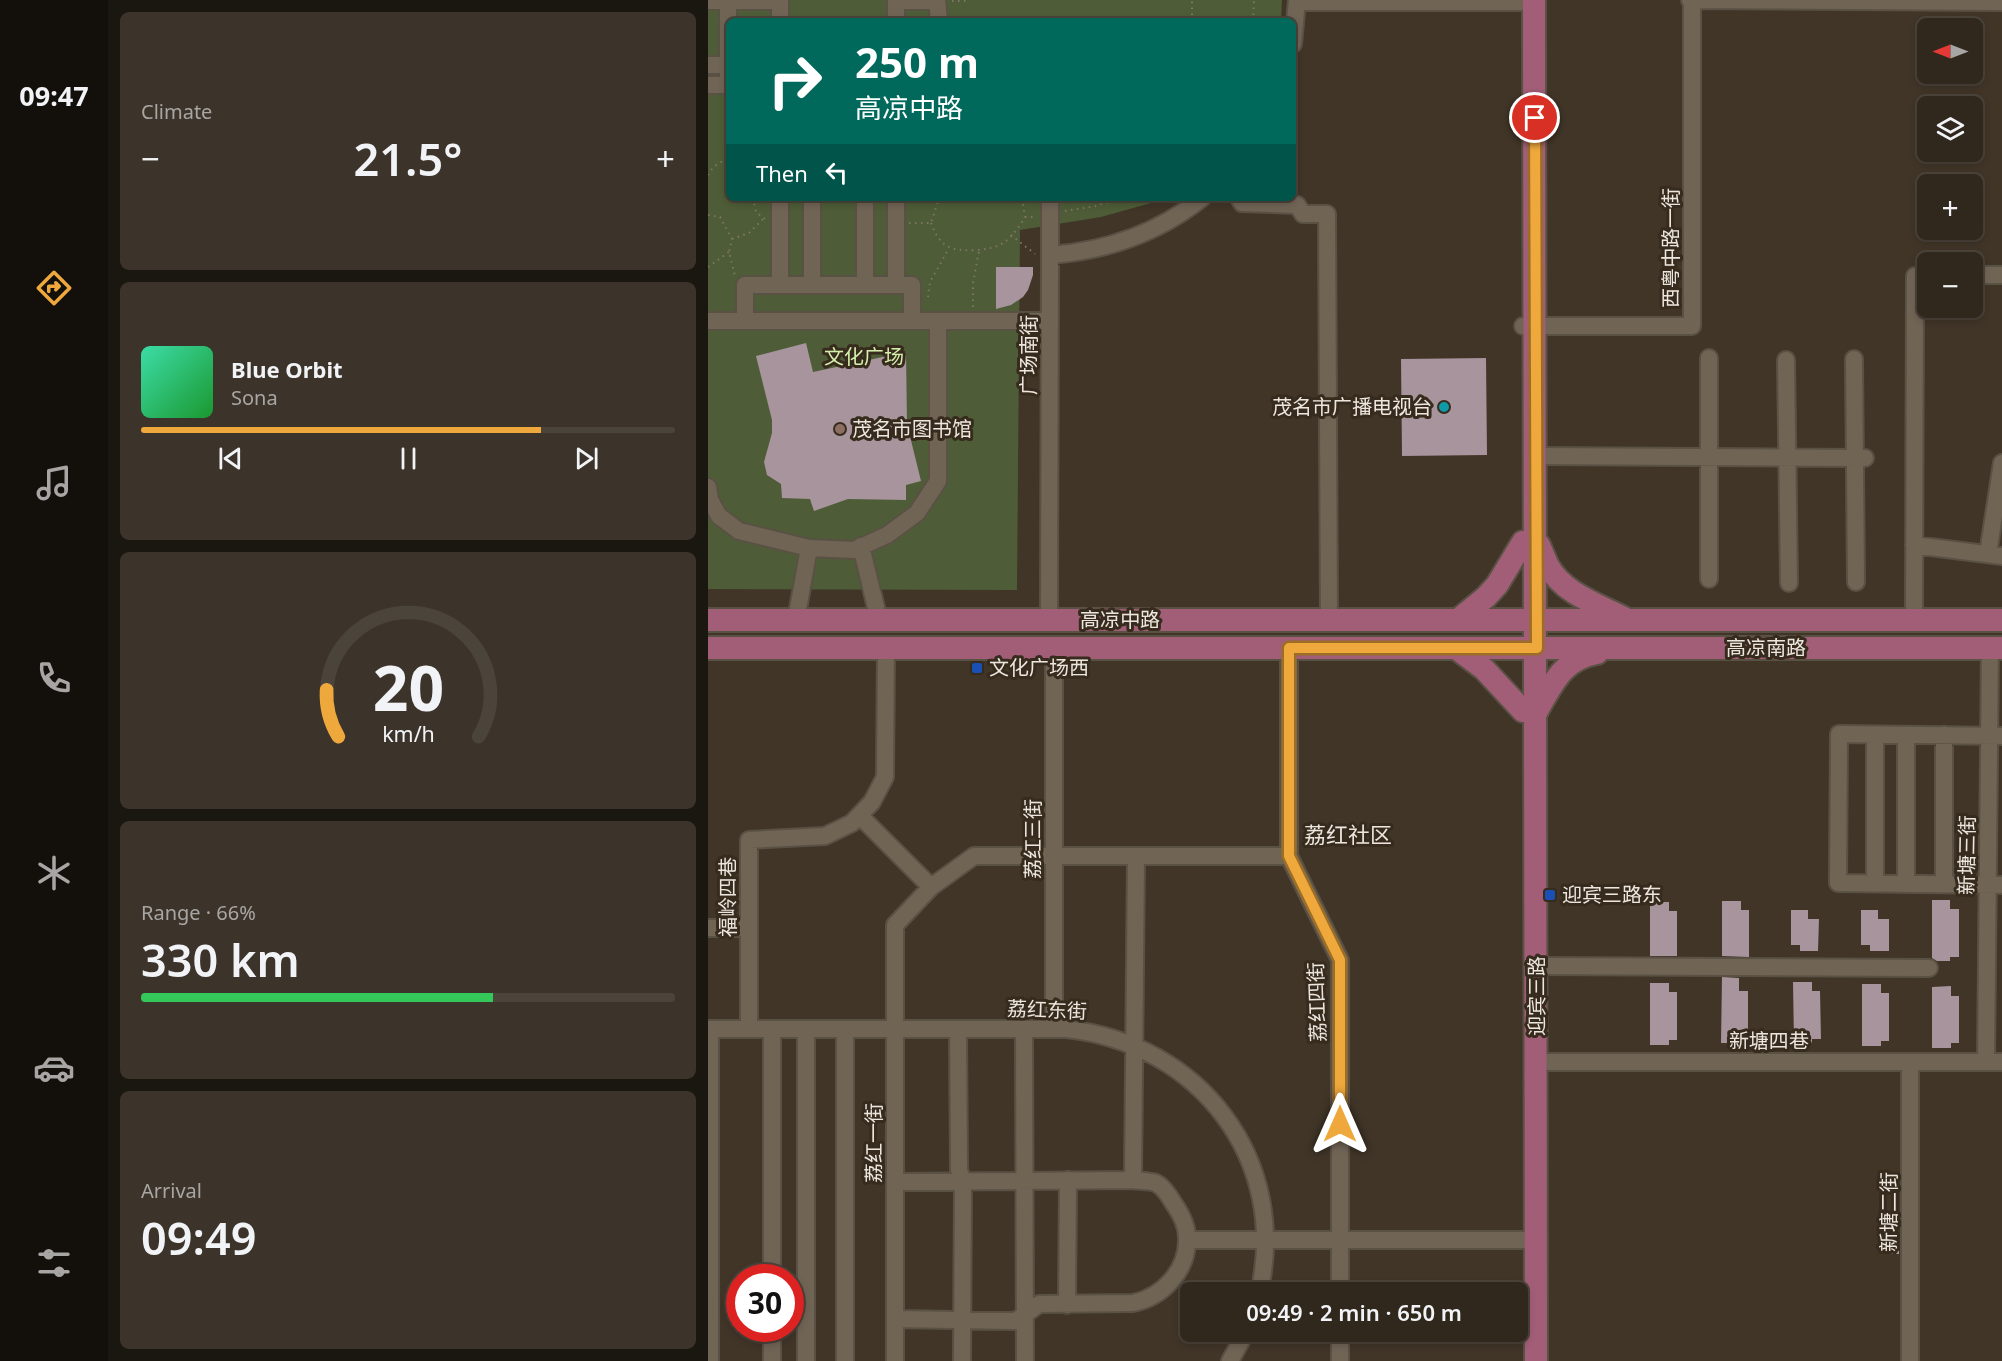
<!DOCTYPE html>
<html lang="en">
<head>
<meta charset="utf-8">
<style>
  body { margin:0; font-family:"Noto Sans","Noto Sans SC",sans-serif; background:#3c342a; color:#f1f3f6; height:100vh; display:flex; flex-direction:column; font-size:22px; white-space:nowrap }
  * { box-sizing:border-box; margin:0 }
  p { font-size:20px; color:#a8a6a4 }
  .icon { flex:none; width:33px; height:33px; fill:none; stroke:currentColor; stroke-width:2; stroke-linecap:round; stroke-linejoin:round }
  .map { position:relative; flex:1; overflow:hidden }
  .sheet { display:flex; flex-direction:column; gap:12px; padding:12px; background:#1a1610; width:600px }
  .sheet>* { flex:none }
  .hud { position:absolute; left:18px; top:18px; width:570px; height:183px; border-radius:9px; box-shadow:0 3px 9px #0003,0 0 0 2px #4b443b; background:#00695c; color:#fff; overflow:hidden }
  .needle { width:39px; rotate:270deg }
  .controls { position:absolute; left:1209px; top:18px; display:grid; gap:12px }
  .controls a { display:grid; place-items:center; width:66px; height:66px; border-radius:9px; background:#30281d; box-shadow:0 3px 9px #0003,0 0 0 2px #4b443b; font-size:30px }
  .speed { position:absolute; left:18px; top:1264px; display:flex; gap:12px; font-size:30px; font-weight:700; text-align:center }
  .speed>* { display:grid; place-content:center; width:78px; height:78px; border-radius:50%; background:#30281d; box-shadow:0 3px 9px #0003,0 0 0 2px #4b443b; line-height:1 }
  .speed .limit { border:9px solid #d22; background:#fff; color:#111 }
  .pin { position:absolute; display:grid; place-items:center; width:51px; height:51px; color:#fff; margin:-26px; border:3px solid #fff; border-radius:50%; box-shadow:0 2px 6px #0007 }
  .me { position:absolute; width:66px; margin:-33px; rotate:0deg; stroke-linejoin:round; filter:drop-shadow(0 0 4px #0008) }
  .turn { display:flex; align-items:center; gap:21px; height:126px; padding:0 30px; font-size:27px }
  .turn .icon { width:78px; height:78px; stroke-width:2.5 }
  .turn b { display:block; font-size:42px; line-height:51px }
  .then { display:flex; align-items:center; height:57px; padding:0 30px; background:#0003; gap:12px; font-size:22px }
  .big { font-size:45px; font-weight:600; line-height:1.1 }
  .sheet .widget { flex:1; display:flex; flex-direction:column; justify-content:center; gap:9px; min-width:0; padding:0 21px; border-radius:9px; background:#3c342a }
  .sheet .dial { align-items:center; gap:0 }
  .dial svg { height:156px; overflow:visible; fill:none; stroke:#4b443b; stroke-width:7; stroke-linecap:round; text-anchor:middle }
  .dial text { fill:#f1f3f6; stroke:none }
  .song { display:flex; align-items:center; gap:18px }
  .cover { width:72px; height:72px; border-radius:9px; background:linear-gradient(135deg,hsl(160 70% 55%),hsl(130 70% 35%)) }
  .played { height:6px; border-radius:3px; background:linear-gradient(90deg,#eea83c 75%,#4b443b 75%) }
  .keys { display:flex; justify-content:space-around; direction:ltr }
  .heat { display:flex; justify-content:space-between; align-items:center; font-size:33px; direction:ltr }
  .charge { height:9px; border-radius:4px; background:linear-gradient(90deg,#34c759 66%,#4b443b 0) }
  .trip { position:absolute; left:472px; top:1282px; width:348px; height:60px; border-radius:9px; background:#30281d; box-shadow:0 3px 9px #0003,0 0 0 2px #4b443b; font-weight:600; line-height:60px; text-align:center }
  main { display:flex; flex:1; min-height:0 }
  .dock { display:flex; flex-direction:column; width:108px; justify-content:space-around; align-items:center; background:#13100c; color:#a8a6a4 }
  .dock .icon { width:42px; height:42px }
  .dock .current { color:#eea83c }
  .dock b { font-size:27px; color:#f1f3f6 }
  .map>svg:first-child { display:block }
</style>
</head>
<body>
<main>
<nav class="dock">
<b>09:47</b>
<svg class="icon current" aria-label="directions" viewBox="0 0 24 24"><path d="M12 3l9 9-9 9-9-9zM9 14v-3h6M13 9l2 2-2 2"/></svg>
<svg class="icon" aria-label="music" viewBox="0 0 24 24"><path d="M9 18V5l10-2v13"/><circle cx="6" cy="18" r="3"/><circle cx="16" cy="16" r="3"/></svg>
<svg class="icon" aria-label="phone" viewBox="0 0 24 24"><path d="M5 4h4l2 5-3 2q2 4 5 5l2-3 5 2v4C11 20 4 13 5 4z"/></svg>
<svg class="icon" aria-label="climate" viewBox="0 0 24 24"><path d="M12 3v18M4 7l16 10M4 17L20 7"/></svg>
<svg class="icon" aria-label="car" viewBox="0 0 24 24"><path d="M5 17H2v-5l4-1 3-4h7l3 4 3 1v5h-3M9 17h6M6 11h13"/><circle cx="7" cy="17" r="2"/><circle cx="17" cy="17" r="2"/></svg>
<svg class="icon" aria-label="filters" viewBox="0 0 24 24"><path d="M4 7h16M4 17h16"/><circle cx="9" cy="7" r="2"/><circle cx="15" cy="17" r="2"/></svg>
</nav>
<section class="sheet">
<div class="widget"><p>Climate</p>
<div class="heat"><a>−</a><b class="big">21.5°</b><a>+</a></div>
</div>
<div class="widget">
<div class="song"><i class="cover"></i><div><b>Blue Orbit</b><p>Sona</p></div></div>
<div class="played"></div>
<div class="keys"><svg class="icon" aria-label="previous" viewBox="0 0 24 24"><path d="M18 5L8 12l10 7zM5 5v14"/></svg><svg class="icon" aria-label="pause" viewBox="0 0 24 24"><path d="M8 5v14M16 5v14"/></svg><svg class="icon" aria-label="next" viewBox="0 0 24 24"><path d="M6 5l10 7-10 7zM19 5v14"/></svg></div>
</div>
<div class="widget dial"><svg viewBox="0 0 100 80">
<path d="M14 69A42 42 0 1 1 86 69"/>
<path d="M14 69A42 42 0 0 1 8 45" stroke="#eea83c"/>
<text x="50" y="56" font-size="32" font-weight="700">20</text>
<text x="50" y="72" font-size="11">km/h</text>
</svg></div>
<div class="widget"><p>Range · 66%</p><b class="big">330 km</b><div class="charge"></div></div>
<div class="widget"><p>Arrival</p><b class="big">09:49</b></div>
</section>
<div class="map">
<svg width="1294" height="1361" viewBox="0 0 1294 1361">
  <rect width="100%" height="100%" fill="#403527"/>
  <path fill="#4e5d37" d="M0,0H574L573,21H21V198H450L443,203L393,217L312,230L309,590L0,589Z"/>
  <path fill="#a8949d" d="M288,267H325V275L320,290L315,297L303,305L288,309Z
    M98,343L105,372L198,352L199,424L213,481L198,485V500L140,499L106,511L102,499L74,498L73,484L59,475L56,462L64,433V420L48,356Z
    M778,358L779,455L694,456L693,359Z
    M1224,900H1242V909H1251V957H1242V961H1229L1224,958Z
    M1014,901H1033V910H1041V957L1014,956Z
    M942,902H961V911H969V956H942Z
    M1083,910H1100V919H1111L1110,951H1092V945H1083Z
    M1153,910H1170V919H1181V951H1162V945H1153Z
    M1014,977L1031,978V991H1040V1039H1031V1043H1013Z
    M1085,982H1104V991H1112L1113,1039H1104V1043H1086Z
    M942,983H961V992H969V1040H961V1045H942Z
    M1154,984H1173V993H1181V1041H1173V1046H1154Z
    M1243,986V996H1251V1043H1243V1048H1224V987Z
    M1183,1242H1191V1254H1183Z"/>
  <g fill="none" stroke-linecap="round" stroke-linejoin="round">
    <defs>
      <path id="minor" d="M20,0V85
        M72,0V21
        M188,0V21
        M229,0L231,21
        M982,0L1294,2
        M0,1H72
        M188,1H229
        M589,2H826
        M585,44L589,0
        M0,65H21
        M0,85H21
        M72,198V285
        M104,198V285
        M157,198V285
        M188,198V285
        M342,198V255
        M531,198L534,203L589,205L595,214H619L621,620
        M1264,275H1294
        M0,321H342
        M37,321V285H204V321
        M815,326H984V1
        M1001,358V579
        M1146,359L1148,582
        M1078,360L1081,583
        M828,456L1157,458
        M0,487L2,500L11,516L31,531L101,548L146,550L179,535L209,513L230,481V321
        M1206,545L1294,556
        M153,546L171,620
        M1280,554L1294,463
        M88,620L101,548
        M341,620L342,255C398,251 449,234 494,198
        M1206,620L1207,276H1220
        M346,648V1029
        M581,648V856L632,960V1293
        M1294,736L1131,734L1130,883L1294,885
        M152,816L223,887
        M1167,883V735
        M1198,884V735
        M1236,884V735
        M0,928H41
        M829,966L1221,968
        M0,1029H358C491,1043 582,1159 551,1293
        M2,1029V1361
        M41,1029V840L117,836L144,823L164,802L177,777L178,648
        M64,1029V1278
        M98,1029V1361
        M137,1029V1361
        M250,1029L251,1170L255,1181L254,1361
        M316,1029L317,1361
        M829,1062H1294
        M1202,1062V1361
        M1278,1062L1282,648
        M425,1180L428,856
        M187,1182L425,1180C432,1181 442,1181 448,1183C456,1187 462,1197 466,1204C473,1214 479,1225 479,1238C480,1270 455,1297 425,1303L331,1304L308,1321L187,1319
        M479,1240H816
        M359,1305L360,1180
        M64,1329V1361
        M632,1332V1361
        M187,1361V925L223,887L266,856H581
        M522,1361L538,1332"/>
      <path id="major" d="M826,0L828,1361
        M831,545C834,552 837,559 840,566C856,594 889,604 916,618
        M0,620H1294
        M750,620L778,597L789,585L815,542
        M0,648H1294
        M748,648L776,669L815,711
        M829,711C845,683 855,659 889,653"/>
    </defs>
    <use href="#minor" stroke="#5a5145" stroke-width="20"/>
    <use href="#major" stroke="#5a5145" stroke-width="26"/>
    <path stroke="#7f7569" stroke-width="2" stroke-dasharray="1.5 4.5" stroke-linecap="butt" d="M244,1H259
      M484,21V0
      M545,21L546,0
      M0,175C3,168 13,160 21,160
      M45,198L48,212L57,219
      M357,211L388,206L413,198
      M0,215L12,217L24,239L21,252L27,276
      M317,217H329
      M201,223H223L231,198
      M223,223C227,233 230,240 239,246C250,253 284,251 295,243C304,237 312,226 317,217L314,198
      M303,235L327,254
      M24,239L41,233L55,219
      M0,267L21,252
      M220,297L222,282L241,248
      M265,307V283L271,251"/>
    <use href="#minor" stroke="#706455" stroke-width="16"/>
    <use href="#major" stroke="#a35e77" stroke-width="22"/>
  </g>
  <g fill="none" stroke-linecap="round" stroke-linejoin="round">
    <defs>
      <path id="route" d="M632,1124V960L581,856V648H829L827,118"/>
    </defs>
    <use href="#route" stroke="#9b6d27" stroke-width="15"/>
    <use href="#route" stroke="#eea83c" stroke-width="10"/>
  </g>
  <circle fill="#0f9aa8" stroke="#362b1d" stroke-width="2" cx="736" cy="407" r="6"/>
  <circle fill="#8d6e63" stroke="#362b1d" stroke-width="2" cx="132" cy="429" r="6"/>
  <g fill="#1a4fb4" stroke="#362b1d" stroke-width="2">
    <rect x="263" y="662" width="12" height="12" rx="3"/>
    <rect x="836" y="889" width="12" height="12" rx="3"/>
  </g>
  <g text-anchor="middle" stroke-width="6" stroke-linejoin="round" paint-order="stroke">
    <g font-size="20" fill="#ede6de" stroke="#362b1d">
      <text transform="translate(963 248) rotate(-90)" y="7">西粤中路一街</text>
      <text transform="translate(321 355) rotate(-90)" y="7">广场南街</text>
      <text x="412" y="627">高凉中路</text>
      <text x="1058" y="655">高凉南路</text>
      <text transform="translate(325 839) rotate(-90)" y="7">荔红三街</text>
      <text transform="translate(1259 855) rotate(-89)" y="7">新塘三街</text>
      <text transform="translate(20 897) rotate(-90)" y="7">福岭四巷</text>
      <text transform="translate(829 996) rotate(-90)" y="7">迎宾三路</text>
      <text transform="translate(609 1002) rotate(-92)" y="7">荔红四街</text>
      <text transform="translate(339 1010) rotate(2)" y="7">荔红东街</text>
      <text x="1061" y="1048">新塘四巷</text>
      <text transform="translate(166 1143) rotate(-90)" y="7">荔红一街</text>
      <text transform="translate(1181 1212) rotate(-90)" y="7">新塘二街</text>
    </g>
    <g font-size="20" fill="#d4efab" stroke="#362b1d">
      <text x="156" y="364">文化广场</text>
    </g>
    <g font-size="20" fill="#ede6de" stroke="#362b1d" text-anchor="start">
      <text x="724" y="414" text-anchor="end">茂名市广播电视台</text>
      <text x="144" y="436">茂名市图书馆</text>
      <text x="281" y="675">文化广场西</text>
      <text x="854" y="902">迎宾三路东</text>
    </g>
    <g font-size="22" fill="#ede6de" stroke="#362b1d">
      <text x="640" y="843">荔红社区</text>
    </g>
  </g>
</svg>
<div class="controls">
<a><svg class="needle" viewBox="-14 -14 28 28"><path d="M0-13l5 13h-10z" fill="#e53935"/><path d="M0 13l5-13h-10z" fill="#a8a6a4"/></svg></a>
<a><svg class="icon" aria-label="layers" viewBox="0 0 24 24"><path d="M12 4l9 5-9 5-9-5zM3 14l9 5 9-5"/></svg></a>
<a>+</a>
<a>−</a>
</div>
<div class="speed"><div class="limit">30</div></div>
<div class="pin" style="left:827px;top:118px;background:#d93025"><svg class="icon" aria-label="arrive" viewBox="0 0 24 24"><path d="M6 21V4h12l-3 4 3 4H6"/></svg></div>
<svg class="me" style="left:632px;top:1124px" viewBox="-20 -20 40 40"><path d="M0-17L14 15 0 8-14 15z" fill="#eea83c" stroke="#fff" stroke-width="4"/></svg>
<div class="trip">09:49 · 2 min · 650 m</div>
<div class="hud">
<div class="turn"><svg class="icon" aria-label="right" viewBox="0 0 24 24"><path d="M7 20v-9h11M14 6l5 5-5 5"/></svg><div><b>250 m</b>高凉中路</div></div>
<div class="then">Then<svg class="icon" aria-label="left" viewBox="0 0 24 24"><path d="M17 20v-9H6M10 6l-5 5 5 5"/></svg></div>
</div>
</div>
</main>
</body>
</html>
